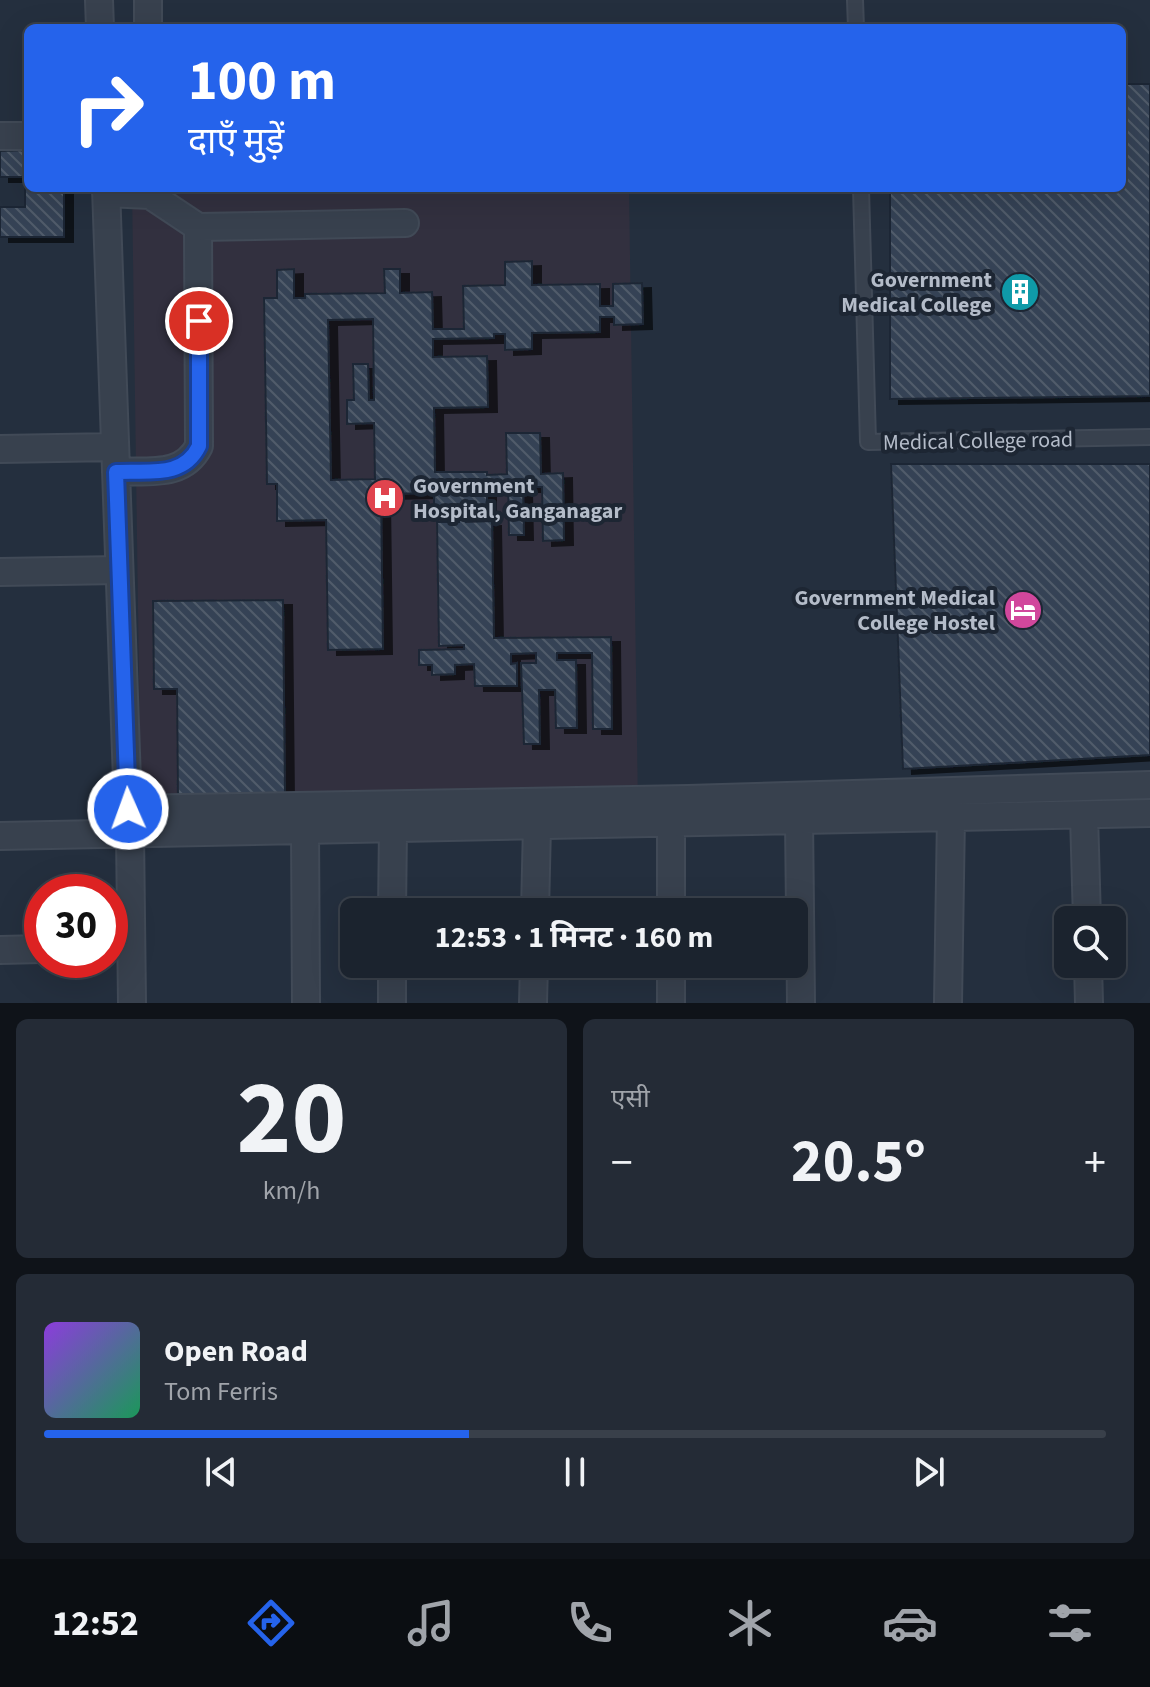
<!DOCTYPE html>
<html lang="hi">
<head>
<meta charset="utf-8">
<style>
  body { margin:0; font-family:"Source Sans 3","Noto Sans Devanagari",sans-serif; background:#242b36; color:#f1f3f6; height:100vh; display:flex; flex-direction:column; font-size:30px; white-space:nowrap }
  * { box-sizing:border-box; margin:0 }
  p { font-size:26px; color:#a0a4aa }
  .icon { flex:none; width:44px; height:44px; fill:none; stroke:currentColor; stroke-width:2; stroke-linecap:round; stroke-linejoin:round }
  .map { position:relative; height:1003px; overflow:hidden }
  .side { display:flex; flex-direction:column; gap:16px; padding:16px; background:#0f1319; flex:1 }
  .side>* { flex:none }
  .guide { position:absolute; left:24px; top:24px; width:1102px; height:168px; border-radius:12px; box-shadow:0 8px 32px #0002,0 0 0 2px #39404a; background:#2563eb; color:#fff; overflow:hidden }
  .tools { position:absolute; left:1054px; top:906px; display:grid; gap:16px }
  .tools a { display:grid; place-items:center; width:72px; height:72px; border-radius:12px; background:#1b232e; box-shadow:0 8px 32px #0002,0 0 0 2px #39404a; font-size:40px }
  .speed { position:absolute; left:24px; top:874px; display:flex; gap:16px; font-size:40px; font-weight:700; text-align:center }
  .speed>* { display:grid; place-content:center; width:104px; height:104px; border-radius:50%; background:#1b232e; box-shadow:0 8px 32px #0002,0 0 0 2px #39404a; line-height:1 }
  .speed .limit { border:12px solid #d22; background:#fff; color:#111 }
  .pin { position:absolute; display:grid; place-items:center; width:68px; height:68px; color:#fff; margin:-34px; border:4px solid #fff; border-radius:50%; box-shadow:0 2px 8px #0007 }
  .me { position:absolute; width:88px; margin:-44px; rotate:358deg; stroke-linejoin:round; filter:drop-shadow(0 0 6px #0008) }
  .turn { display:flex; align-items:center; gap:28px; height:168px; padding:0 32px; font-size:36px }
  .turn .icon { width:104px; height:104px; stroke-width:2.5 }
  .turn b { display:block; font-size:56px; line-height:68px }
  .big { font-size:60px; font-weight:700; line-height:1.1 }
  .side .card { flex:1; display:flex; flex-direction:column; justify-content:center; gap:12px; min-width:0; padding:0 28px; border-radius:12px; background:#242b36 }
  .side .dial { align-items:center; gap:0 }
  .dial b { font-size:104px; line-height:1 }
  .song { display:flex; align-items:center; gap:24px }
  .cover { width:96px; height:96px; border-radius:12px; background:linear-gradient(135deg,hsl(270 70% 55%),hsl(150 70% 35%)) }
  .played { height:8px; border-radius:4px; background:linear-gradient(90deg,#2563eb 40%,#39404a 40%) }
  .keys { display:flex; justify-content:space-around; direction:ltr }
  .heat { display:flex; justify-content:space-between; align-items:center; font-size:44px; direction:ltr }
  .side .tiles { flex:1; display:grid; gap:16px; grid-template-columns:1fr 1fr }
  .card:last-child { grid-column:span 2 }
  .trip { position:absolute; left:340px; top:898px; width:468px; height:80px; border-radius:12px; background:#1b232e; box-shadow:0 8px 32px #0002,0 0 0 2px #39404a; font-weight:700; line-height:80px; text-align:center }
  .tab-bar { display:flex; height:128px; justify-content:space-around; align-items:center; background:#0b0e12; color:#a0a4aa }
  .tab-bar .icon { width:56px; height:56px }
  .tab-bar .selected { color:#2563eb }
  .tab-bar b { font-size:36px; color:#f1f3f6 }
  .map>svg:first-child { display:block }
</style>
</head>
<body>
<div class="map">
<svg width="1150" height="1003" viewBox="0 0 1150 1003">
  <defs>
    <pattern id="building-back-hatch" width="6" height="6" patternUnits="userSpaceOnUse" patternTransform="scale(2)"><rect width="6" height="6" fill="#364354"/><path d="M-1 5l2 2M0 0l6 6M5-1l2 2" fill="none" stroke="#515c6b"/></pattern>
    <filter id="shadow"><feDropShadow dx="9" dy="5" stdDeviation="0" flood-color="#0009"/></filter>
  </defs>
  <rect width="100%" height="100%" fill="#242f3e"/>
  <path fill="#32303f" d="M132,188H629L638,808L141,816Z"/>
  <path fill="url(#building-back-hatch)" stroke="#1f2835" stroke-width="2" fill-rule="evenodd" filter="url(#shadow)" d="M1122,84H1150V396L890,399V188H1122Z
    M28,150V188H64V237H0V207H25V177H0V151Z
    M532,261V285L600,284V306H613V284L642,283L643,324L614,325V317H600V332L532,333V349L505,350V334H494V338L433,339V357L487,356L488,407L434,408L435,472H487V475L507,474L506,433H540L541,474L563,473L564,540L543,541L542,487H523L524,535H509L508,488H487V513H466V522L492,521L494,638L611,637L612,729H593L592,653H557V660H576L577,728H556L555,690H539L540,744H524L521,663H536V653L511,654V664L517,663V686H475L474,664L455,665V674L432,675V665H419V650L464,649V645L439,646L437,522H459V513H434V493L381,494L383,649L328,650L326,520L277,521V484H267L264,298H277V270L294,269V298H305V294L385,293L384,269H400V293L432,292L433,329H464L463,286L505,285V262ZM373,319L374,400H369L368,364H353L354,400H347V424L374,423L375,479L331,480L328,320Z
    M891,464H1150V755L903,769Z
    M283,600L285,796L178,797L177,689H154L153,601Z"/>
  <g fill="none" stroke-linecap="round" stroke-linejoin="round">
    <defs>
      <path id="service" d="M855,0L856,28
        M861,188L868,442L1150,437"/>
      <path id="minor" d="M99,0L100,28
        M148,0V28
        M0,136H28
        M106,188L128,809L688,799L1150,785
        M106,193L150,195L198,227L405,223
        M0,449L115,447
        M116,472C148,470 183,478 199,446L198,227
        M0,572L119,570
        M1084,815L1087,920
        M799,819L801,1003
        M305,829L306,1003
        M130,833L132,1003
        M0,836L1150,813
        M392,912L393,828
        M535,912L537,825
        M671,912V822
        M0,950L42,949
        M1088,964L1089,1003
        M392,1003V964
        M533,1003L534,964
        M671,1003V964
        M948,1003L951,816"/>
    </defs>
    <use href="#service" stroke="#414a57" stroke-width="18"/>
    <use href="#minor" stroke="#414a57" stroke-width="30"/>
    <use href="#service" stroke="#38414e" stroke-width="14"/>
    <use href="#minor" stroke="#38414e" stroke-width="26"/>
  </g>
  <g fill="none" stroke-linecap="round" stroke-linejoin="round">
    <defs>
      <path id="route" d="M128,809L116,472C148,470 183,479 199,446V321"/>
    </defs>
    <use href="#route" stroke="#184099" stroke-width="20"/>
    <use href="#route" stroke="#2563eb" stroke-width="14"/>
  </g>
  <defs>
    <symbol id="building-disc" viewBox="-11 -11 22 22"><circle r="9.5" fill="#0f9aa8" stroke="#1d2633"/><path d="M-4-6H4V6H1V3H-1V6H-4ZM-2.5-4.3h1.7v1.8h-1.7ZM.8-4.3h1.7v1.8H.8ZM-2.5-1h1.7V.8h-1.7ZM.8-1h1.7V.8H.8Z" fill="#fff"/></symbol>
    <symbol id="hospital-disc" viewBox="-11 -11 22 22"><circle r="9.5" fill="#e0444e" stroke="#1d2633"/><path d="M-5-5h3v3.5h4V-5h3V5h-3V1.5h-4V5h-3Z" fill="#fff"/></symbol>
    <symbol id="hotel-disc" viewBox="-11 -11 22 22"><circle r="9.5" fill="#d1479c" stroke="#1d2633"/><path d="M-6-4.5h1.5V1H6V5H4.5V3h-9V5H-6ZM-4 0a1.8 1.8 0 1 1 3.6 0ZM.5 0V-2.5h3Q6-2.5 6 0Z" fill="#fff"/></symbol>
  </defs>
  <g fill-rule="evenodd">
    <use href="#building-disc" x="998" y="270" width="44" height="44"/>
    <use href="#hospital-disc" x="363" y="476" width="44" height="44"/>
    <use href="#hotel-disc" x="1001" y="588" width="44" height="44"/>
  </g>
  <g text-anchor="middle" stroke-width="8" stroke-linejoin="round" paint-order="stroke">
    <g font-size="22" font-weight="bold" fill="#b4bcc9" stroke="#1d2633" text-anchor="end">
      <text x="992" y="287">Government<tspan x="992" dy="25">Medical College</tspan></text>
      <text x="413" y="493" text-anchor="start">Government<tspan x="413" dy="25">Hospital, Ganganagar</tspan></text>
      <text x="995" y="605">Government Medical<tspan x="995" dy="25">College Hostel</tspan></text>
    </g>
    <g font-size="22" fill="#b4bcc9" stroke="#1d2633">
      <text transform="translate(978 440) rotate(-1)" y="8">Medical College road</text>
    </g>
  </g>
</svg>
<div class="tools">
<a><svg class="icon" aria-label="search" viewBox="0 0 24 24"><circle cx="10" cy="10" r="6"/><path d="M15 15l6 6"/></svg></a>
</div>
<div class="speed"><div class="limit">30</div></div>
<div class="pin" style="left:199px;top:321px;background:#d93025"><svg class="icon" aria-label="arrive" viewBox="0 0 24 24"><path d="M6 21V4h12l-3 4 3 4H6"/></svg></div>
<svg class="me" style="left:128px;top:809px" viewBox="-20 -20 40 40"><circle r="17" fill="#2563eb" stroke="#fff" stroke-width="3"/><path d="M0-11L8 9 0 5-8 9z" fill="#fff"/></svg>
<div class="trip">12:53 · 1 मिनट · 160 m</div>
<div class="guide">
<div class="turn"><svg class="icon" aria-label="right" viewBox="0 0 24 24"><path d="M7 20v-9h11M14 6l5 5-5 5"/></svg><div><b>100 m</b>दाएँ मुड़ें</div></div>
</div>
</div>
<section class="side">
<div class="tiles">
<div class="card dial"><b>20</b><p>km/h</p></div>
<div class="card"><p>एसी</p>
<div class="heat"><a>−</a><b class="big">20.5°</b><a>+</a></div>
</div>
<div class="card">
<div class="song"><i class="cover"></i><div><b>Open Road</b><p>Tom Ferris</p></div></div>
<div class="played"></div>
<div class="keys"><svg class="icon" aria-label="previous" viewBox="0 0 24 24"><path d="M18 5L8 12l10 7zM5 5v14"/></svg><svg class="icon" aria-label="pause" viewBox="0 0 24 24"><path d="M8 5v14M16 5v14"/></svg><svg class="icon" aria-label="next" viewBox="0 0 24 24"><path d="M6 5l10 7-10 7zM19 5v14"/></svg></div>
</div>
</div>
</section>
<nav class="tab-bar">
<b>12:52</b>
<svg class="icon selected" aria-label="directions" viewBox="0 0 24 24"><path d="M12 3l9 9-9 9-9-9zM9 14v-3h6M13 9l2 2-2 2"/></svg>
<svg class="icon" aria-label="music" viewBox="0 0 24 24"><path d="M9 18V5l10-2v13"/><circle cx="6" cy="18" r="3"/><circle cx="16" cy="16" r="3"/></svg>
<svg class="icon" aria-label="phone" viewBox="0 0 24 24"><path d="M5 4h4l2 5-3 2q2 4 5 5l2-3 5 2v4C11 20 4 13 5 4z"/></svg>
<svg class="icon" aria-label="climate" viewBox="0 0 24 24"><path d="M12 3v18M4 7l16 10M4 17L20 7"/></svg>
<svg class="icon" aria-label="car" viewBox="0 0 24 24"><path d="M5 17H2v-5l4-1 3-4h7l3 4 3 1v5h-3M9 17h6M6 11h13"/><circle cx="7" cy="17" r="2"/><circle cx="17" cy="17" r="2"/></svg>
<svg class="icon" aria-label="filters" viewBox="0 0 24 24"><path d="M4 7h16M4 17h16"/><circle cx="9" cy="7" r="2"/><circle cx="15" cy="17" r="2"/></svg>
</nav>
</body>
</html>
